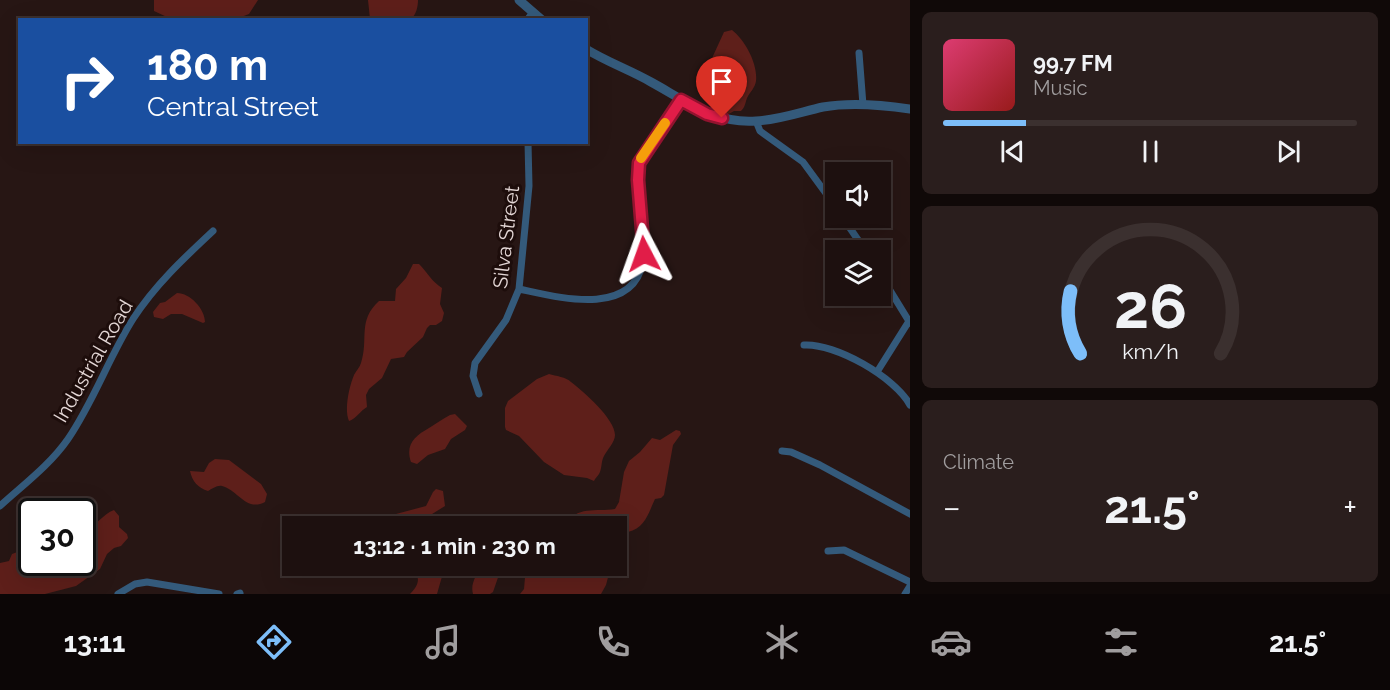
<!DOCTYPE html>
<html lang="en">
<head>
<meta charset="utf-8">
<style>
  body { margin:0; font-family:Raleway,sans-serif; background:#2a1e1d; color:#f1f3f6; height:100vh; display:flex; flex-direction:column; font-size:22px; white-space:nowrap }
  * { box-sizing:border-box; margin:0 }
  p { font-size:20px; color:#a09d9e }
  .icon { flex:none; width:33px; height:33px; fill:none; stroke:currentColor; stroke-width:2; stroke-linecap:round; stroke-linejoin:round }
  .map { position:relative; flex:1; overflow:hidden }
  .sheet { display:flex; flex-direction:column; gap:12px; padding:12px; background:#100908; width:480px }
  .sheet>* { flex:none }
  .banner { position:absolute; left:18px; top:18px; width:570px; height:126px; border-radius:0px; box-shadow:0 6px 24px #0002,0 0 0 2px #3b302f; background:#1a4fa0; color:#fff; overflow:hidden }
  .buttons { position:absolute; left:825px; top:162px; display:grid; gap:12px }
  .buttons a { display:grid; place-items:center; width:66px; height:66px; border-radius:0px; background:#1d100f; box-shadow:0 6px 24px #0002,0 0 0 2px #3b302f; font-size:30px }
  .speed { position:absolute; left:18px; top:498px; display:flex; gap:12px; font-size:30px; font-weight:700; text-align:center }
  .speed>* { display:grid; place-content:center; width:78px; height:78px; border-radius:50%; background:#1d100f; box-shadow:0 6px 24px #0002,0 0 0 2px #3b302f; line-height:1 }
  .speed .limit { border:3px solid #111; border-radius:9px; background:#fff; color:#111 }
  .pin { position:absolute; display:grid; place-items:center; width:51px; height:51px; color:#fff; margin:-62px -26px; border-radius:50% 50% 50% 0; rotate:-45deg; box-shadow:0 0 6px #0007 }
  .pin .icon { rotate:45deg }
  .me { position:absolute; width:66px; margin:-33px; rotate:356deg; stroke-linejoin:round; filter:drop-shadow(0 0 4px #0008) }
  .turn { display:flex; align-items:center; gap:21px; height:126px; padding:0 30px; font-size:27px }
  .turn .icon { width:78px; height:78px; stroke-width:2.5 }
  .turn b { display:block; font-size:42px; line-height:51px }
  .big { font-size:45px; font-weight:700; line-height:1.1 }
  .sheet .widget { flex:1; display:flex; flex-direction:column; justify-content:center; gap:9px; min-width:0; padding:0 21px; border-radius:9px; background:#2a1e1d }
  .sheet .dial { align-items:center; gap:0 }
  .dial svg { height:156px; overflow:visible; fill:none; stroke:#3b302f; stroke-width:7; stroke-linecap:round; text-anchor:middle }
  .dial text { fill:#f1f3f6; stroke:none }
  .song { display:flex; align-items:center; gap:18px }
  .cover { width:72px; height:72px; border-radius:9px; background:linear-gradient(135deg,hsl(340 70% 55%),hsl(0 70% 35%)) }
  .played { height:6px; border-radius:3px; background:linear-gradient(90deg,#7dbef9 20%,#3b302f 20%) }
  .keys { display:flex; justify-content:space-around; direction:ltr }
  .heat { display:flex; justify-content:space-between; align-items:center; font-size:33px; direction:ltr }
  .trip { position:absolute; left:282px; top:516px; width:345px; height:60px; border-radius:0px; background:#1d100f; box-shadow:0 6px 24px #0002,0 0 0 2px #3b302f; font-weight:700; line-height:60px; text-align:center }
  .tabs { display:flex; height:96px; justify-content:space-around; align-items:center; background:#0c0606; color:#a09d9e }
  .tabs .icon { width:42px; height:42px }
  .tabs .on { color:#7dbef9 }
  .tabs b { font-size:27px; color:#f1f3f6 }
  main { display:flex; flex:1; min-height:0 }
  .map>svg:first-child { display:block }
</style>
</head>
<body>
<main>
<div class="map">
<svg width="910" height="594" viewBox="0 0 910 594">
  <rect width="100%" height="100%" fill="#271614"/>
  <path fill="#5e1f1a" d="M154,0H258L249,14L236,19L167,20V17L154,11Z
    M368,0H418C418,7 416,15 411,19H370Z
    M732,30C745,40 758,64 756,81C755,88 750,92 747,98C745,104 745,107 741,111H734L727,115L710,110L714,96L709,70L713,56L724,32Z
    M413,264H419C427,272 432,282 442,288L440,304L444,313L442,321L436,325H430L427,328L423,337L407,352L404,357L391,359L382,378L369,389L366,395L367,407C360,411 356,419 349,421C344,410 349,387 354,375C356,371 360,367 361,363C369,339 357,321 379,301H395L396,289L406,278Z
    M177,293C190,293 205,309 205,322L203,323L182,314H171L163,319L154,317L153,312L160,303L165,302Z
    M549,374C556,376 566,377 571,382C584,392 615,419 615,435C615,442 607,450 604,456C601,461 602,469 599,474C598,476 595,478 594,481L587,478L564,475L544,462L519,436L506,430L505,427V408L508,401L537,379Z
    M455,414L467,426L465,430L451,439L445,449L428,455L417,464L411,462C405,444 415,436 429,428C436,424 442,419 450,415Z
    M676,430L680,431L681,434L673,445L664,495L661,498L655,499C648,514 645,528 628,532L619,544L617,552L616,526H565C576,505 596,512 615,509L619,502L624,472L629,461L640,452L652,438L660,440Z
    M215,459L229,460L261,484L267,494L265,502C246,512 238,490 222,486C217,485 212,489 208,491C198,488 192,481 190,471L204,472L209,463Z
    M436,489L443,491L445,506L424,519L426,521L438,523L443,526H382L396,514L426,506L433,492Z
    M114,510L119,516V527L127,534L128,538L121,546L114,548L107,554L100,569L76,586L45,594H0V563L9,561L12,554L31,547L32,562H82L83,532C96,526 103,514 114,510Z
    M413,566H445L437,594H410C420,584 420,578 413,566Z
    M481,566H502L493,592L490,594H473C470,583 477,575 481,566Z
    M526,566H611L606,585L601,594H520L524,589Z"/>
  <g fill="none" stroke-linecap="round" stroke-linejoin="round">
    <path stroke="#345a7b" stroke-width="7" d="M527,20L533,12
      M859,53L863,105
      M756,121L760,131L803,162L836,207
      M843,218L865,250
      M880,274L910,323
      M519,289C557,297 632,318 643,262C645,251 643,237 642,225C641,207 634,184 638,166C642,148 670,116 681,100
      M804,345C835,343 895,377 910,405
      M877,372L909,321
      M479,394L473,376L475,363L506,320L519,289L529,186L528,142
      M782,451L791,452L820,465L910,514
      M0,506C23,485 50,465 68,439C94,401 109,357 133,319C155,285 184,258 213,231
      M828,551L844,550L910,582
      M118,594L135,584L147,582L219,594
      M237,594L240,593
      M905,594L910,586"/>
    <path stroke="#345a7b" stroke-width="9" d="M519,0L542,20
      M586,49C607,62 630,70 651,82C686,101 715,124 756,121C779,120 801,112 823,107C851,102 883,105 910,109"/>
  </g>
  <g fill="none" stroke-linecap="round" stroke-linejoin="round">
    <defs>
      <path id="route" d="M644,254L638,180L639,163L681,100L707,114L722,118"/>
    </defs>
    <use href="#route" stroke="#92132f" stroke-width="15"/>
    <use href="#route" stroke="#e11d48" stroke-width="10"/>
    <path stroke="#f59e0b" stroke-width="10" d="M641,158L665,123"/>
  </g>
  <g text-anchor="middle" stroke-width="6" stroke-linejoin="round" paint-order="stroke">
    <g font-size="20" fill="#e4d7d6" stroke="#1d0d0b">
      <text transform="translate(506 237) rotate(-83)" y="7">Silva Street</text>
      <text transform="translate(93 361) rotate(-60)" y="7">Industrial Road</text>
    </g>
  </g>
</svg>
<div class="buttons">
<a><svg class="icon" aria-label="sound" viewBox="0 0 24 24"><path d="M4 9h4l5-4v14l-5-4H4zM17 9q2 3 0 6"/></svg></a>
<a><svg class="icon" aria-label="layers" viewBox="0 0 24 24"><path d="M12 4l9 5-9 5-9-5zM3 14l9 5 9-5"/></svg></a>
</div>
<div class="speed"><div class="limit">30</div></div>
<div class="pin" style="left:722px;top:118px;background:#d93025"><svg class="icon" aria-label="arrive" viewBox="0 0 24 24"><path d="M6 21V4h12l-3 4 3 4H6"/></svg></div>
<svg class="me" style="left:644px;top:254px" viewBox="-20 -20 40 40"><path d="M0-17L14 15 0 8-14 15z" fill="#e11d48" stroke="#fff" stroke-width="4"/></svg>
<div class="trip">13:12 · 1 min · 230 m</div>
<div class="banner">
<div class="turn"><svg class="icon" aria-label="right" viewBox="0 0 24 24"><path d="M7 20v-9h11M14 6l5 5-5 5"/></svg><div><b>180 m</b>Central Street</div></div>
</div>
</div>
<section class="sheet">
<div class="widget">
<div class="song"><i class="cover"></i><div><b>99.7 FM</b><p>Music</p></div></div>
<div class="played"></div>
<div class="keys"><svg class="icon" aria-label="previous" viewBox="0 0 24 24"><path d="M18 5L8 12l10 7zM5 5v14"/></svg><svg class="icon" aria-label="pause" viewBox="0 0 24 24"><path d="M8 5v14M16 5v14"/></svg><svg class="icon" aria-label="next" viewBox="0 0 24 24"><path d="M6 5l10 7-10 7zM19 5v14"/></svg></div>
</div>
<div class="widget dial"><svg viewBox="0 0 100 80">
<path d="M14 69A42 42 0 1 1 86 69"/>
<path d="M14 69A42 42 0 0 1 9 37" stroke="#7dbef9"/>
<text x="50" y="56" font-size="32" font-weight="700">26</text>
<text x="50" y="72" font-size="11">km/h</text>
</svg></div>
<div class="widget"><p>Climate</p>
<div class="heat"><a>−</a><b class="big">21.5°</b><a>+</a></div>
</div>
</section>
</main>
<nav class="tabs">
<b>13:11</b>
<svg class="icon on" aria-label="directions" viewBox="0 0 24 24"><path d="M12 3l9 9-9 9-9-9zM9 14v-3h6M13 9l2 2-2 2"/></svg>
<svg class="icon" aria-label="music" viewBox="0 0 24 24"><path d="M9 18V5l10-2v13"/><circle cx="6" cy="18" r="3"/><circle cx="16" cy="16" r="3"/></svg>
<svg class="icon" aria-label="phone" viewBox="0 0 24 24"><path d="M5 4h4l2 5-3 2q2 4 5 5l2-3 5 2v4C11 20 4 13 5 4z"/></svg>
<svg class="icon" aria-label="climate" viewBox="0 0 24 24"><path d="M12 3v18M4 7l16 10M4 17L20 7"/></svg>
<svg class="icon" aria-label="car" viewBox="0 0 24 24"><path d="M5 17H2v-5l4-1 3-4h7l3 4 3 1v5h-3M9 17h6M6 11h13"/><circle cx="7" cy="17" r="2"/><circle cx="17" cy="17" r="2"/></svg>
<svg class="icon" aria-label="filters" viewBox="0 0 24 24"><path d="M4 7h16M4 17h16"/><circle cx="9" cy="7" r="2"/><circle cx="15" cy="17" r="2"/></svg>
<b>21.5°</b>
</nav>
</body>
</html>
